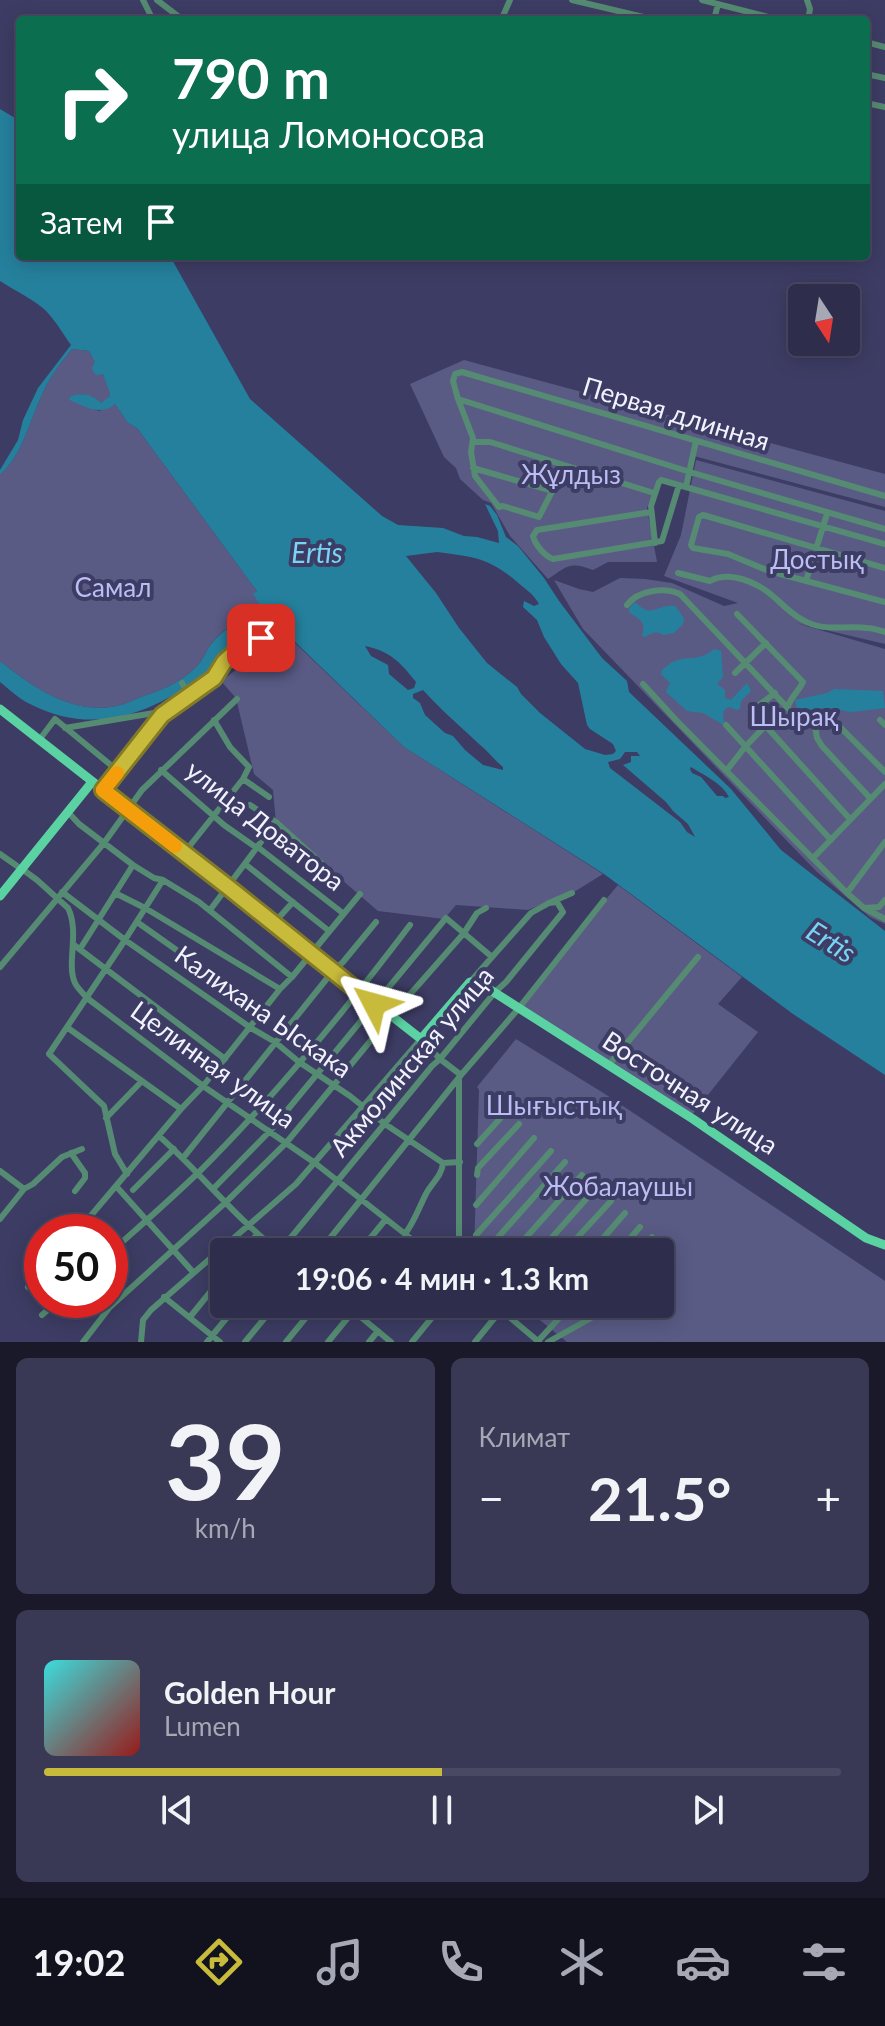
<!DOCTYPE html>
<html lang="ru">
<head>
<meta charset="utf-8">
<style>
  body { margin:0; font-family:Lato,sans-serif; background:#3a3955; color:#f1f3f6; height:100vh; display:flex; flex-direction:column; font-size:30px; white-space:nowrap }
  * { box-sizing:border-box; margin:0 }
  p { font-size:26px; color:#a7a8b5 }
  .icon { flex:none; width:44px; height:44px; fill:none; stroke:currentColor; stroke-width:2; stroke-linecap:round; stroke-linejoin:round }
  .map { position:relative; height:1342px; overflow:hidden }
  .sheet { display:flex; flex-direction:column; gap:16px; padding:16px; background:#191929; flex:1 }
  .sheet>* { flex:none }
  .guide { position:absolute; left:16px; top:16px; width:854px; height:244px; border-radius:8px; box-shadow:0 4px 20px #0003,0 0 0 2px #494963; background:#0b6e4f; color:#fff; overflow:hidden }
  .needle { width:52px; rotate:168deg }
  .tools { position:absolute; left:788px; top:284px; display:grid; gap:16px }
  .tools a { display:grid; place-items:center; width:72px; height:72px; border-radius:8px; background:#2e2d4b; box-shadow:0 4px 20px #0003,0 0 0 2px #494963; font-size:40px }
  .speed { position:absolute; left:24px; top:1214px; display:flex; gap:16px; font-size:40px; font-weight:700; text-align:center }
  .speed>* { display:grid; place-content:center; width:104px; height:104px; border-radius:50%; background:#2e2d4b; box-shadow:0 4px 20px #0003,0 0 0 2px #494963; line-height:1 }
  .speed .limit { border:12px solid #d22; background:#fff; color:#111 }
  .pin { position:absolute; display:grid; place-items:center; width:68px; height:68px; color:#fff; margin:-34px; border-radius:16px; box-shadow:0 4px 12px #0006 }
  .me { position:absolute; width:88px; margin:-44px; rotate:309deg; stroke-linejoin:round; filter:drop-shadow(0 0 6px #0008) }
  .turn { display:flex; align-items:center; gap:28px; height:168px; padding:0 24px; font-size:36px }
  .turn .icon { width:104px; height:104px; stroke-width:2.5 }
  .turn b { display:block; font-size:56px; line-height:68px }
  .then { display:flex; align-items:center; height:76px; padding:0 24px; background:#0003; gap:16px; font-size:30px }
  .big { font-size:60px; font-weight:700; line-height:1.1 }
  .sheet .widget { flex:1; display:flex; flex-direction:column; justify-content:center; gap:12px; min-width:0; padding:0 28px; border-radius:12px; background:#3a3955 }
  .sheet .dial { align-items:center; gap:0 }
  .dial b { font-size:104px; line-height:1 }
  .song { display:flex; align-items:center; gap:24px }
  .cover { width:96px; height:96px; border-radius:12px; background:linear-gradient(135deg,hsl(180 70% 55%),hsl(0 70% 35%)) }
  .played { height:8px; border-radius:4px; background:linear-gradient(90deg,#c8bb3b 50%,#494963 50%) }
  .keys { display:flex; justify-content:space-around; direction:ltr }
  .heat { display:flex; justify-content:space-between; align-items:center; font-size:44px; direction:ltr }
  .sheet .tiles { flex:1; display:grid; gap:16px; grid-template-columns:1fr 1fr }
  .widget:last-child { grid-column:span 2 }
  .trip { position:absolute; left:210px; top:1238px; width:464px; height:80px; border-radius:8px; background:#2e2d4b; box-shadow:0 4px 20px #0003,0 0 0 2px #494963; font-weight:700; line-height:80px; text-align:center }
  .dock { display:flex; height:128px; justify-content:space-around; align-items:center; background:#12121e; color:#a7a8b5 }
  .dock .icon { width:56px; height:56px }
  .dock .on { color:#c8bb3b }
  .dock b { font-size:36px; color:#f1f3f6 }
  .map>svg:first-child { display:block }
</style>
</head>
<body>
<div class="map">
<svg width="885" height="1342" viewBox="0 0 885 1342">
  <rect width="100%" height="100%" fill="#3d3c64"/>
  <path fill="#5a5b85" d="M72,349L89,351C94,361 111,383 110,394C109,400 105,401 101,403C92,396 83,392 72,396L70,400L99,411L115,404L128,423L137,428L257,591L254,594L264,609L265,614C246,613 223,629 212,643C207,649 204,658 199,664C183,682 162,690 141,697C133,700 125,704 117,706C72,715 34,688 0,661V475C23,453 28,425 41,397C48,379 60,364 72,349Z
    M464,360L885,474V507L694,456L686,487L658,479L647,508L657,562H608L593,570C569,561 568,566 548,579L510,536L491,503L483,500L460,479L456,468L444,457L410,384Z
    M696,460L885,511V644L796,623L885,649V924L870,917L816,871L583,629L554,580L579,589L593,592L620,578L645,579L672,583L724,606L738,603L664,576L681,535Z
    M280,637L293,641L404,747L603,874L574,892L528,910L456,905L444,919L378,911L276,823L273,790L254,774L236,698L221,681Z
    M618,885L742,977L718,1004L758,1032L688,1120L518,1004Z
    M516,1039L605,1094L885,1281V1342H567L520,1304H660V1252H474L479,1090L477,1087Z"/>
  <path fill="#25809d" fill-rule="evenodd" d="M0,109L20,121V256H170L250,399L382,516L398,525L443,528L464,536L477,537L499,543L498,531L485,504L490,506L497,515L506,537L518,546L544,578L559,601L602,658L627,681L629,692L731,789L781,850L885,931V1075L793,1014L604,874L404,747L292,639C286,637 257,629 251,632C244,635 232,644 226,649C220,655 218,663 211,669C157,712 96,738 30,704C19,699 9,689 0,682V661C34,688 72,715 117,706C125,704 133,700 141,697C162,690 183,682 199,664C204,658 207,649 212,643C224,628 246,615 265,613L253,594L257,591L137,428L128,423L115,404C100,417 85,406 69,400L71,396C83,392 92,395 101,403L109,397L110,393L103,374L97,375L94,373L92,368L95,362L89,351L72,349C60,364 48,379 41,397C28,425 23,453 0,475V470L18,440L23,420L38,388L71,345C63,334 54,318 44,309C31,298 14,290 0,281ZM437,552C472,557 488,557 516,581C525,589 533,593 539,604L534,606L524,601L523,607L537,620L544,637L561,664L578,683L587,725L590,729L613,744L616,751L613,754L605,755L585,749L540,713L521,694L517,687L487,663L459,628L436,593L406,556ZM365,646C390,651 401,663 416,682L414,688L408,690L389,674L388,665L371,656ZM423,690C441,710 460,726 479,744C488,751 494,760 503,767V770L483,765L465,750L453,736L445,733L425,715L420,703L413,698V694ZM625,752H637L640,756H631V762L623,765L666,802L673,811L688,824L695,837L687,832L680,822L610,768L608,762L620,759ZM691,767C703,775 721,782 729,797L725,798L723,796H717L701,777L692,773L690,769Z
    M635,602C653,620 656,604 675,606L684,618L683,624L674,633L663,635C656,629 651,634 644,637L642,635C647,622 639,619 629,612V609Z
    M714,649L721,651L723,677L717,684L725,690V698L731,700L747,683L751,691L741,701L740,709L736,710L730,707L726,708L723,713L724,723L722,724L703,713L687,711L666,692L670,683L661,674L662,670C663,669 672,662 673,662C688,655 700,662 714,649Z
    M834,689L883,691L885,708L851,712L830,708L803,713L798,711L795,700L827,693Z"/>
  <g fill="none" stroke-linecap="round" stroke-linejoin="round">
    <path stroke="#558b72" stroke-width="6" d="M143,0L153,20
      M157,0L183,20
      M510,0L503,16L517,20
      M572,0L656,20
      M702,0L780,20
      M807,0L810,9L808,20
      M714,20L718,4
      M866,42L885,47
      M866,74L885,78
      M866,103L885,107
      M458,399L690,472L885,529
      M473,442H490L654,493
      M565,466L539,517L503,506L499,507L475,476L471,452L473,438L458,399L453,381L455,374L462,372L885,496
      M473,468L553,491
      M686,487L696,441
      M651,512L537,530L533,536C535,545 545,556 553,559L662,541L679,485
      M655,543L651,506L659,482L661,480L885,544
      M885,568L703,515L699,517L691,545L693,548L728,554L769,571L885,602
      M678,573L710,581C726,572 747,579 762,588C776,596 786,611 801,619C824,633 842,625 867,628C873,628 879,630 885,632
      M806,581L827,514
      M627,605C638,590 664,587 680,594L800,721C812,729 824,725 838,725L885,772
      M737,614L803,682C800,689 792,696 788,706
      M735,673L766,643
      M182,683L190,696
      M643,684L676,720L847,893L864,908L885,919
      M775,693L754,709V713L850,819
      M214,720L230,747L249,767L243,779L269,797
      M880,720L885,725
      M726,725L831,840
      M815,727L817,738L822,746L870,798
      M65,728L160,712L162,715
      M40,739L55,719L118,771
      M161,770L224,825L257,848H259L344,914
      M727,770L745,747L765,726
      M103,790L162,715L214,678L224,662L243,645L261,638L288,641
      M250,805L276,822L321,863
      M68,812L79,824L133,865L154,878L163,880L199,902L292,977
      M184,853L243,779
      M0,854L17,866
      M814,857L885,784
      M245,864L329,931
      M22,869L37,880L68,908C80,932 66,964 75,983C78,989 83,993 87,998L203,1086L315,1163L428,1252
      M62,892L125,940L251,1028L275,1042L299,1062L350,1096L385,1124L443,1163L460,1162
      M115,893L145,908L280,989
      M847,893L885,842
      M864,908L879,907L885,900
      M210,910L276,822
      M137,922L264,1012
      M273,924L293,902
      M74,945L225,1059
      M80,949L133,865
      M0,967L104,843L142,790L237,699
      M470,982L531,913L549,903L572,893
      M68,1028L181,1109
      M608,1066L698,957
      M459,1080V1252
      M106,1118L142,1081
      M159,1136C201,1173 235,1218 280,1252
      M477,1144L506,1112
      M71,1153L85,1173V1178L75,1191
      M183,1158L333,971L343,962L376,922
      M0,1171L24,1189
      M127,1174L115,1154L104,1106L49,1054L125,940L163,880
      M477,1175L478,1168L519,1124
      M116,1186L193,1272
      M213,1189L270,1131L446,918L492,957
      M133,1190L174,1149
      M476,1205L534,1138
      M0,1219L24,1189L33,1184L62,1157L82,1149
      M77,1232L181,1109L203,1086L280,989L292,977L360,894
      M405,1234C415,1221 419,1207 427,1192C433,1182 442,1175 443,1163
      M476,1235L551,1151
      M243,1252L257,1234
      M279,1252L432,1066L440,1059L495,992L506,982L563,912L557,902L549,903
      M319,1252L461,1075L519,1008L604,900
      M359,1252L386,1219
      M402,1252L412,1239
      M485,1252L565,1162
      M513,1252L582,1175
      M539,1252L596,1188
      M564,1252L611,1201
      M591,1252L625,1213
      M618,1252L640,1227
      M642,1252L652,1237
      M110,1253C140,1226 171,1199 200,1171C276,1095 345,1011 410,925
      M28,1287L42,1272
      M164,1297L220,1342
      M345,1304L391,1342
      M494,1304L539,1342
      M537,1313L545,1304
      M42,1315L59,1300
      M190,1317L224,1275
      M538,1341L572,1304
      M83,1342L110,1307L225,1203L286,1143L391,1016L464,933L477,913L486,908
      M141,1342L143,1320L151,1310L296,1184L421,1039L440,1059L461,1075
      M207,1342L238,1304
      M245,1342L276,1304
      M286,1342L317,1304
      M328,1342L359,1304
      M369,1342L378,1331
      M412,1342L443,1304
      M475,1342L501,1310
      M548,1342L600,1313L606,1304"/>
    <path stroke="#5ad2a1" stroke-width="9" d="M0,709L421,1039L470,982H478L693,1119L866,1238L885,1245
      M0,896L92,782"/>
  </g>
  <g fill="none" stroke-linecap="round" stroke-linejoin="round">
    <defs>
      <path id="route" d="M261,638L243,645L224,662L214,678L162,715L103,790L228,887L374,1004"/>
    </defs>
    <use href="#route" stroke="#827a26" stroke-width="20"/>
    <use href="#route" stroke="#c8bb3b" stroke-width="14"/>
    <path stroke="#f59e0b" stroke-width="14" d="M117,773L103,790L175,846"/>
  </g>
  <g text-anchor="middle" stroke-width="8" stroke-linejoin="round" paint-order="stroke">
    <g font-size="26" fill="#f1f2fc" stroke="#3d3c64">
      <text transform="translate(676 414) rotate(17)" y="9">Первая длинная</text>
      <text transform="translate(265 826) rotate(38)" y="9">улица Доватора</text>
      <text transform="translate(263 1012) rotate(35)" y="9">Калихана Ыскака</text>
      <text transform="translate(412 1062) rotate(-50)" y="9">Акмолинская улица</text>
      <text transform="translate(213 1065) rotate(36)" y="9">Целинная улица</text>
      <text transform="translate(690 1093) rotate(33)" y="9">Восточная улица</text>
    </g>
    <g font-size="26" fill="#bcbdf2" stroke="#3d3c64">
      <text x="571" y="484">Жұлдыз</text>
      <text x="817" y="569">Достық</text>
      <text x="113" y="597">Самал</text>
      <text x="794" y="726">Шырақ</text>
      <text x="554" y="1115">Шығыстық</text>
      <text x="618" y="1196">Жобалаушы</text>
    </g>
    <g font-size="28" font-style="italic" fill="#78d4f4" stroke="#3d3c64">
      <text x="317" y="563">Ertis</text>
      <text transform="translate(831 942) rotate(32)" y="10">Ertis</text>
    </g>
  </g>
</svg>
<div class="tools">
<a><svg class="needle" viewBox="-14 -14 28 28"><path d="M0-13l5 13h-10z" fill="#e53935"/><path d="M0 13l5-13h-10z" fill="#a7a8b5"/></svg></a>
</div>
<div class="speed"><div class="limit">50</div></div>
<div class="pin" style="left:261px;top:638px;background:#d93025"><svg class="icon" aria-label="arrive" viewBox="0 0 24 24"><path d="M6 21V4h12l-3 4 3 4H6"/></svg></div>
<svg class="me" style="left:374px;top:1004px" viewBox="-20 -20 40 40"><path d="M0-17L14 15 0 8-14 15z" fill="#c8bb3b" stroke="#fff" stroke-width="4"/></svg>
<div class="trip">19:06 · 4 мин · 1.3 km</div>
<div class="guide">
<div class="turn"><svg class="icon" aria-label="right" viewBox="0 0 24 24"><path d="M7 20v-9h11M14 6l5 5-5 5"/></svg><div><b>790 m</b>улица Ломоносова</div></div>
<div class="then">Затем<svg class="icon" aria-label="arrive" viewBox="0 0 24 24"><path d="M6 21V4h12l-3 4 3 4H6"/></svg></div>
</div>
</div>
<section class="sheet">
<div class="tiles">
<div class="widget dial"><b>39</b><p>km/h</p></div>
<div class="widget"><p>Климат</p>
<div class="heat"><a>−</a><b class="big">21.5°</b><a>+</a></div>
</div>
<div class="widget">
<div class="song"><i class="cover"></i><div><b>Golden Hour</b><p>Lumen</p></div></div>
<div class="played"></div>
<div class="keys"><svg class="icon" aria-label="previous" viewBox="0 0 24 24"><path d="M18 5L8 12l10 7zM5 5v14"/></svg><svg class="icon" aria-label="pause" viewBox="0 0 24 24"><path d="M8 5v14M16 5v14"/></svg><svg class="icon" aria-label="next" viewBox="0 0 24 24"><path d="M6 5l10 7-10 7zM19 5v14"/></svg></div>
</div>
</div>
</section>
<nav class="dock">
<b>19:02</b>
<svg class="icon on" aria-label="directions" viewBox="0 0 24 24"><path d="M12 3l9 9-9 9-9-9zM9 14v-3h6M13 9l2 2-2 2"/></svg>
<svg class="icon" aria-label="music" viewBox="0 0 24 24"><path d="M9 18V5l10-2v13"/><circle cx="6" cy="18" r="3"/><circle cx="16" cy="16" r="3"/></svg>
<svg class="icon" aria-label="phone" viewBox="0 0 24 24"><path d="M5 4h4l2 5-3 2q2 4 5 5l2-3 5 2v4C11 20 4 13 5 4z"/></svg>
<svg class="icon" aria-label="climate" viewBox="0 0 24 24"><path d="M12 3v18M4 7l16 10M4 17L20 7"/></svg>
<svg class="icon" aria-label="car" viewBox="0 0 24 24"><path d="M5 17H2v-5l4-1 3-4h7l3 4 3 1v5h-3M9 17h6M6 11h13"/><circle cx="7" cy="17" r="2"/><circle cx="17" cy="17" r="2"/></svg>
<svg class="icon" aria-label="filters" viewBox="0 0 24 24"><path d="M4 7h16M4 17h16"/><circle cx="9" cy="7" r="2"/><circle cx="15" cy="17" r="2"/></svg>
</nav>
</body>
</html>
